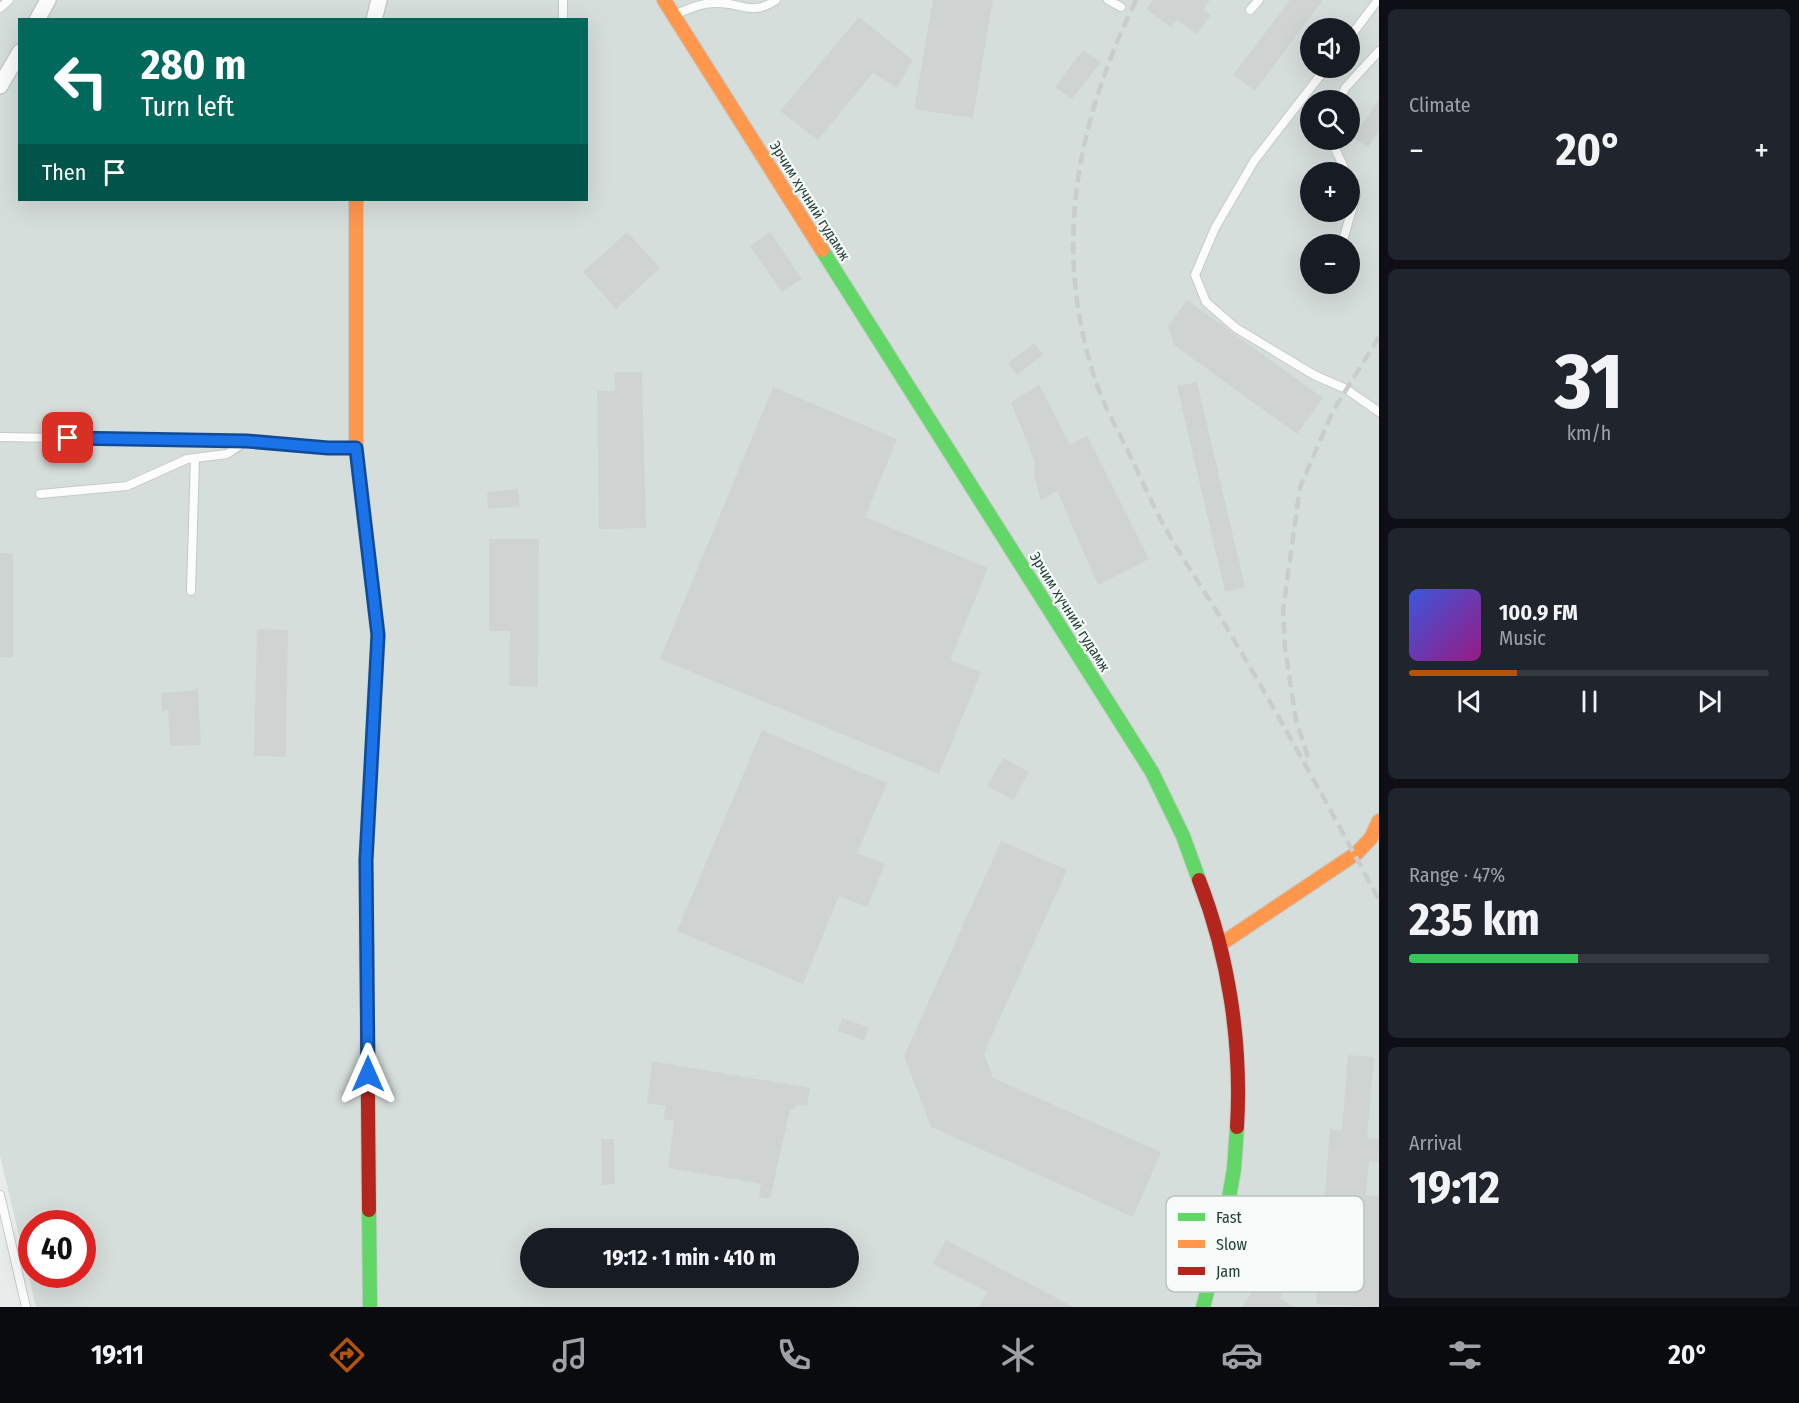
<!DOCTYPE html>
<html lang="en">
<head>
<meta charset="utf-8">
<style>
  body { margin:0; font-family:"Fira Sans Condensed",sans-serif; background:#20242c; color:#f1f3f6; height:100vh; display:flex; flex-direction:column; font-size:22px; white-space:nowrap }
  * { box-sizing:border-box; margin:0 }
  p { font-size:20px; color:#9ea1a6 }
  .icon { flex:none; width:33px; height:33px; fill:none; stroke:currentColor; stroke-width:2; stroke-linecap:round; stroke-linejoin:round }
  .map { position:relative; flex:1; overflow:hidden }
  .panel { display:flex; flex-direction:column; gap:9px; padding:9px; background:#0d0f14; width:420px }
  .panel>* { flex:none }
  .top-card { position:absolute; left:18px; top:18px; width:570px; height:183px; border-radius:0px; box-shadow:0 6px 24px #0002; background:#00695c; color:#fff; overflow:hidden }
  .tools { position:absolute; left:1300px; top:18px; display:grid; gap:12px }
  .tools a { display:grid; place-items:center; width:60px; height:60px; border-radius:50%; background:#171b24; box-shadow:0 6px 24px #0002; font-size:30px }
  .speed { position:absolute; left:18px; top:1210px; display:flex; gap:12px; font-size:30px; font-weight:700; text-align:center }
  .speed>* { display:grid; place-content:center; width:78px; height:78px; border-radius:50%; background:#171b24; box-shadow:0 6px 24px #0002; line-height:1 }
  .speed .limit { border:9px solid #d22; background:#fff; color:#111 }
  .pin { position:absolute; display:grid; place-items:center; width:51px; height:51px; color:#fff; margin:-26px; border-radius:12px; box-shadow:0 3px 9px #0006 }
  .me { position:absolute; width:66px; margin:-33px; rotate:0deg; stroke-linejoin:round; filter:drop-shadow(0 0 4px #0008) }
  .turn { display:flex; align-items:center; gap:21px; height:126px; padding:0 24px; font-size:27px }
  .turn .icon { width:78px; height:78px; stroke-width:2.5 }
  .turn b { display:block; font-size:42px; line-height:51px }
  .then { display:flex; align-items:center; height:57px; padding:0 24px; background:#0003; gap:12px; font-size:22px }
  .big { font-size:45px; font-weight:700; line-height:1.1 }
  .panel .card { flex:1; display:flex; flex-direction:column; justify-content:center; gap:9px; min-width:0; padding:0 21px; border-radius:9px; background:#20242c }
  .panel .dial { align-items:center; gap:0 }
  .dial b { font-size:78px; line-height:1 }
  .song { display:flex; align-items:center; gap:18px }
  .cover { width:72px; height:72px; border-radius:9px; background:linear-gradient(135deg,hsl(230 70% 55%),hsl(310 70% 35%)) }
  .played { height:6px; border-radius:3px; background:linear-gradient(90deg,#b45309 30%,#363941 30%) }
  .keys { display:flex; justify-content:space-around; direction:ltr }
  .heat { display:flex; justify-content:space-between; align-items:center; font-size:33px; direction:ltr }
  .charge { height:9px; border-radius:4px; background:linear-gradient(90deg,#34c759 47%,#363941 0) }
  .trip { position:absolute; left:520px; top:1228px; width:339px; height:60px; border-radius:30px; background:#171b24; box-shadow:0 6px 24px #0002; font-weight:700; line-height:60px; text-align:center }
  .menu { display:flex; height:96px; justify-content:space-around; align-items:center; background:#090b0e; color:#9ea1a6 }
  .menu .icon { width:42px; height:42px }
  .menu .current { color:#b45309 }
  .menu b { font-size:27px; color:#f1f3f6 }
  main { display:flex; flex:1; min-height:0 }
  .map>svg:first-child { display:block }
</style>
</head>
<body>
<main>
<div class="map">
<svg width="1379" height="1307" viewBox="0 0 1379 1307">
  <rect width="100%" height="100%" fill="#e8edeb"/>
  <path fill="#d6dedb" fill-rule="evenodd" d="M0,0H1379V1307H36L0,1156ZM20,20H586V200H20ZM1311,28H1350V68H1311ZM1311,100H1350V140H1311ZM1311,172H1350V212H1311ZM1311,244H1350V284H1311ZM32,1224H82V1275H32ZM531,1239H849V1278H531Z"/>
  <path fill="#cfd4d2" d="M933,0H993L973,118L914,109Z
    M1153,0H1210L1203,10L1211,15L1197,34L1177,20L1171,27L1146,9Z
    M1290,0H1323L1255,91L1233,75Z
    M859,17L913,60L897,88L873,73L818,140L780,111Z
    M1083,50L1101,62L1072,99L1055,87Z
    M1379,99V131L1368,147L1353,138Z
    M627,232L660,268L616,309L583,272Z
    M770,232L802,279L782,292L750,246Z
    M1187,300L1323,398L1297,434L1174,345L1168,326Z
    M1034,343L1043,355L1017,375L1008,363Z
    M615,372H642L646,528L599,529L597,391H615Z
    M1197,382L1245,587L1225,592L1177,386Z
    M1039,385L1070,445L1087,435L1149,559L1098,585L1057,491L1041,500L1034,476L1035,462L1011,402Z
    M773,387L897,439L865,517L988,568L950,660L981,672L939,774L660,659Z
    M518,489L520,506L488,509L487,492Z
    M489,539H539L538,687L509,686L510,631H489Z
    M0,553H13V657H0Z
    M257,629L288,630L286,757L254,756Z
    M198,690L201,745L170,746L168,710H162L161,693Z
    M762,730L887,783L857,853L885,864L867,907L839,896L803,984L677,931Z
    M1003,758L1029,772L1013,800L987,786Z
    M1001,841L1067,870L984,1053L993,1078L1161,1152L1133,1217L931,1127L904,1056Z
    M842,1018L869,1027L864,1041L838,1031Z
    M1348,1055L1374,1057L1367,1138L1379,1139V1147L1378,1162L1369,1161L1366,1195L1379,1196V1307L1316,1304L1330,1129L1342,1130Z
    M652,1061L810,1088L807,1106L796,1105L795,1110L790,1109L770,1199L759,1197L761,1184L668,1168L674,1121L663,1119L666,1106L647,1103Z
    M601,1139H614L615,1184L602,1185Z
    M946,1240L1074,1307H979L987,1292L933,1264Z
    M1257,1285L1266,1291L1270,1285L1283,1294L1280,1298L1294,1307H1242Z"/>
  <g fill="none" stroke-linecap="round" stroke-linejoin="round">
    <defs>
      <path id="lane" d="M1108,0L1121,7
        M0,8L9,0
        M1250,10L1259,0
        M674,15C688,9 701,3 716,3C741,2 751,17 776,0
        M563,20V0
        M1350,37L1378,0
        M1326,68L1254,161L1215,228L1195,275L1206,302L1236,328L1314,375L1346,389L1379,412
        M1340,100L1345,88L1379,51
        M1331,140L1346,172
        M1342,244L1356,195L1350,181
        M0,437L247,441L328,448H355
        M40,494L127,486L187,459L227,454L246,441
        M191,591L195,459
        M0,1195L26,1307"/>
      <path id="street" d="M37,20L48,0
        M374,20L379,0
        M0,86L20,52"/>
      <path id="fast" d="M822,250L1152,772L1183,836L1199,880
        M363,507L378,635L366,860L367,998
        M369,1210L370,1307
        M1203,1307L1222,1238L1234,1169L1237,1127"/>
      <path id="slow" d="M664,0L822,250
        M356,200V448L363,507
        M1221,944L1357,853L1371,838L1379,821"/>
      <path id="jam" d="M1199,880C1229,957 1242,1044 1237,1127
        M367,998L369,1210"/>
    </defs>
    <use href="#lane" stroke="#c5cac8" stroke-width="10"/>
    <use href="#street" stroke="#c5cac8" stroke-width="18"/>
    <use href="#fast" stroke="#c3cbc8" stroke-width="16"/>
    <use href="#slow" stroke="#c3cbc8" stroke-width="16"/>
    <use href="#jam" stroke="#c3cbc8" stroke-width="16"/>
    <use href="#lane" stroke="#fcfcfc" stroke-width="8"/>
    <use href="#street" stroke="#fcfcfc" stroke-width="15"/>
    <use href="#fast" stroke="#63d668" stroke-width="14"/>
    <use href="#slow" stroke="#ff974d" stroke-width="14"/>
    <use href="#jam" stroke="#b3261e" stroke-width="14"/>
    <path stroke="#c9cdcc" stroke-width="4.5" stroke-dasharray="12 6" stroke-linecap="butt" d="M1136,0C1075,126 1051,253 1098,388C1106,410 1118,430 1128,451C1141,479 1154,508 1169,535C1188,567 1208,597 1227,628C1280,717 1330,809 1379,900
      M1308,757L1296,720L1285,648L1283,610L1300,487L1333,411L1379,337"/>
  </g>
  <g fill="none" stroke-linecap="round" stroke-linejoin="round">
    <defs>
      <path id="route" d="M68,438L247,441L328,448H356L378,635L366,860L368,1074"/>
    </defs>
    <use href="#route" stroke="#114b97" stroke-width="15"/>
    <use href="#route" stroke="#1a73e8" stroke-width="10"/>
  </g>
  <g text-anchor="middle" stroke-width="4.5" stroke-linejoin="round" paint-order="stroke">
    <g font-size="15" fill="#24423a" stroke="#f7fbf9">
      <text transform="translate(810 201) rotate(58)" y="5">Эрчим хүчний гудамж</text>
      <text transform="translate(1070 612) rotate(58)" y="5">Эрчим хүчний гудамж</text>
    </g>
  </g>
  <rect x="1166" y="1196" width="198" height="96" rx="9" fill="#f7fbf9" stroke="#b8c4c0" stroke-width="1.5"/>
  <rect x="1178" y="1213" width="27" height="8" fill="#63d668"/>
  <rect x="1178" y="1240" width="27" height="8" fill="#ff974d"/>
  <rect x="1178" y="1267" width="27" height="8" fill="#b3261e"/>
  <g font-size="16" fill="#24423a">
    <text x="1216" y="1223">Fast</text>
    <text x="1216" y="1250">Slow</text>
    <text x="1216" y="1277">Jam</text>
  </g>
</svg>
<div class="tools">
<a><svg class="icon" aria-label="sound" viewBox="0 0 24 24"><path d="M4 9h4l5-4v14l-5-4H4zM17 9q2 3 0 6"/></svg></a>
<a><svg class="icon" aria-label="search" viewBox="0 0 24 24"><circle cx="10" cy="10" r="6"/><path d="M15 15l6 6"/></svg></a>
<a>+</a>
<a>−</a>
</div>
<div class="speed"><div class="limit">40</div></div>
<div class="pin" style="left:68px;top:438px;background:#d93025"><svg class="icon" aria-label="arrive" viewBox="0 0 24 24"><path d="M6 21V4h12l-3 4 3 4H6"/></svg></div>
<svg class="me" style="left:368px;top:1074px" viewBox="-20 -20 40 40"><path d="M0-17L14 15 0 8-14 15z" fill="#1a73e8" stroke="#fff" stroke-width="4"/></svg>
<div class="trip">19:12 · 1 min · 410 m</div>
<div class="top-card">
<div class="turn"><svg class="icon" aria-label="left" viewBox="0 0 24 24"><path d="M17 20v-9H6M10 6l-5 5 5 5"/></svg><div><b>280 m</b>Turn left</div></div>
<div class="then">Then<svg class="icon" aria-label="arrive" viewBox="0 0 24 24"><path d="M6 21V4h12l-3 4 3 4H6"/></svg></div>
</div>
</div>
<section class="panel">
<div class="card"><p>Climate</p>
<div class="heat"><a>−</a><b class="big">20°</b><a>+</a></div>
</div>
<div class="card dial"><b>31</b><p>km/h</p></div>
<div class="card">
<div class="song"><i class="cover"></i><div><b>100.9 FM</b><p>Music</p></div></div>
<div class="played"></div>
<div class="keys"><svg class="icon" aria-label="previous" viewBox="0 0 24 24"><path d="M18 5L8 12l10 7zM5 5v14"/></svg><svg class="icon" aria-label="pause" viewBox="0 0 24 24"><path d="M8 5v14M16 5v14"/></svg><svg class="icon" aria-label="next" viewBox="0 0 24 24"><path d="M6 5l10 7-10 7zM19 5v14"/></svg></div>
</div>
<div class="card"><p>Range · 47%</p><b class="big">235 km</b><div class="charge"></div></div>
<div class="card"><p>Arrival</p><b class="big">19:12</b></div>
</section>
</main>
<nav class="menu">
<b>19:11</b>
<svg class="icon current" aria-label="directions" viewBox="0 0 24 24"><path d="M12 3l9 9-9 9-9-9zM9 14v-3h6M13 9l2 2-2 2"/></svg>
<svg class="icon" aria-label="music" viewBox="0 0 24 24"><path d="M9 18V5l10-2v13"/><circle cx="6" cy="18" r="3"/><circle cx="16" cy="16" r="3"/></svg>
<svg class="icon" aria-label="phone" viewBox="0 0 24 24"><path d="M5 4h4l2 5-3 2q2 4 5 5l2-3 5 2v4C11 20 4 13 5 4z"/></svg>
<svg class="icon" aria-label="climate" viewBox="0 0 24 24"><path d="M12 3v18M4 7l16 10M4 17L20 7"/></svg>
<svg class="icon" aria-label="car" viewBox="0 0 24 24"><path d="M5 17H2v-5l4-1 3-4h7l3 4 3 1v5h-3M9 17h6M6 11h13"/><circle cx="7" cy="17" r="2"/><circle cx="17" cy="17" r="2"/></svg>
<svg class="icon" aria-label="filters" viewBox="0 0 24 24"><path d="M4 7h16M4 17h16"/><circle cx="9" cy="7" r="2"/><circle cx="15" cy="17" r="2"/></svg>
<b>20°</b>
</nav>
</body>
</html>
